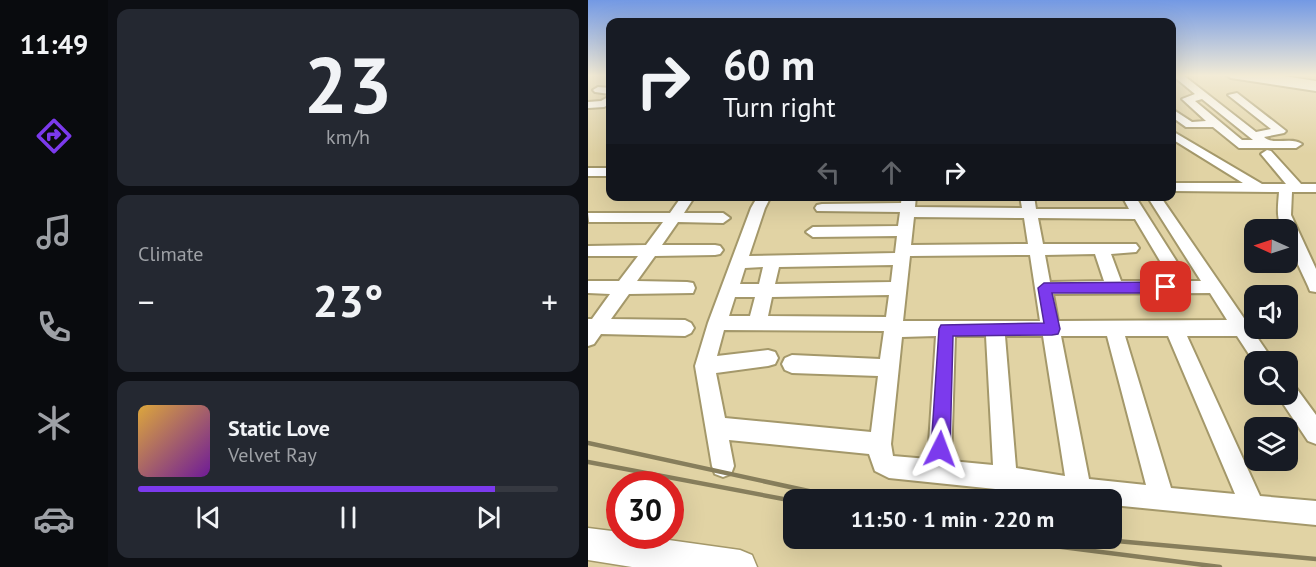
<!DOCTYPE html>
<html lang="en">
<head>
<meta charset="utf-8">
<style>
  body { margin:0; font-family:"PT Sans",sans-serif; background:#242831; color:#f1f3f6; height:100vh; display:flex; flex-direction:column; font-size:22px; white-space:nowrap }
  * { box-sizing:border-box; margin:0 }
  p { font-size:20px; color:#9ea1a6 }
  .icon { flex:none; width:33px; height:33px; fill:none; stroke:currentColor; stroke-width:2; stroke-linecap:round; stroke-linejoin:round }
  .map { position:relative; flex:1; overflow:hidden }
  .side { display:flex; flex-direction:column; gap:9px; padding:9px; background:#0d0f14; width:480px }
  .side>* { flex:none }
  .guide { position:absolute; left:18px; top:18px; width:570px; height:183px; border-radius:12px; box-shadow:0 6px 24px #0002; background:#171b24; color:#f1f3f6; overflow:hidden }
  .needle { width:39px; rotate:273deg }
  .fabs { position:absolute; left:656px; top:219px; display:grid; gap:12px }
  .fabs a { display:grid; place-items:center; width:54px; height:54px; border-radius:12px; background:#171b24; box-shadow:0 6px 24px #0002; font-size:30px }
  .speed { position:absolute; left:18px; top:471px; display:flex; gap:12px; font-size:30px; font-weight:700; text-align:center }
  .speed>* { display:grid; place-content:center; width:78px; height:78px; border-radius:50%; background:#171b24; box-shadow:0 6px 24px #0002; line-height:1 }
  .speed .limit { border:9px solid #d22; background:#fff; color:#111 }
  .pin { position:absolute; display:grid; place-items:center; width:51px; height:51px; color:#fff; margin:-26px; border-radius:12px; box-shadow:0 3px 9px #0006 }
  .me { position:absolute; width:66px; margin:-33px; rotate:3deg; stroke-linejoin:round; filter:drop-shadow(0 0 4px #0008) }
  .turn { display:flex; align-items:center; gap:21px; height:126px; padding:0 18px; font-size:27px }
  .turn .icon { width:78px; height:78px; stroke-width:2.5 }
  .turn b { display:block; font-size:42px; line-height:51px }
  .lanes { display:flex; align-items:center; height:57px; padding:0 18px; background:#0003; justify-content:center; gap:30px; direction:ltr }
  .lanes .off { opacity:.35 }
  .big { font-size:45px; font-weight:700; line-height:1.1 }
  .side .tile { flex:1; display:flex; flex-direction:column; justify-content:center; gap:9px; min-width:0; padding:0 21px; border-radius:12px; background:#242831 }
  .side .dial { align-items:center; gap:0 }
  .dial b { font-size:78px; line-height:1 }
  .song { display:flex; align-items:center; gap:18px }
  .cover { width:72px; height:72px; border-radius:9px; background:linear-gradient(135deg,hsl(40 70% 55%),hsl(280 70% 35%)) }
  .played { height:6px; border-radius:3px; background:linear-gradient(90deg,#7c3aed 85%,#363941 85%) }
  .keys { display:flex; justify-content:space-around; direction:ltr }
  .heat { display:flex; justify-content:space-between; align-items:center; font-size:33px; direction:ltr }
  .trip { position:absolute; left:195px; top:489px; width:339px; height:60px; border-radius:12px; background:#171b24; box-shadow:0 6px 24px #0002; font-weight:700; line-height:60px; text-align:center }
  main { display:flex; flex:1; min-height:0 }
  .dock { display:flex; flex-direction:column; width:108px; justify-content:space-around; align-items:center; background:#090b0e; color:#9ea1a6 }
  .dock .icon { width:42px; height:42px }
  .dock .selected { color:#7c3aed }
  .dock b { font-size:27px; color:#f1f3f6 }
  .map>svg:first-child { display:block }
</style>
</head>
<body>
<main>
<nav class="dock">
<b>11:49</b>
<svg class="icon selected" aria-label="directions" viewBox="0 0 24 24"><path d="M12 3l9 9-9 9-9-9zM9 14v-3h6M13 9l2 2-2 2"/></svg>
<svg class="icon" aria-label="music" viewBox="0 0 24 24"><path d="M9 18V5l10-2v13"/><circle cx="6" cy="18" r="3"/><circle cx="16" cy="16" r="3"/></svg>
<svg class="icon" aria-label="phone" viewBox="0 0 24 24"><path d="M5 4h4l2 5-3 2q2 4 5 5l2-3 5 2v4C11 20 4 13 5 4z"/></svg>
<svg class="icon" aria-label="climate" viewBox="0 0 24 24"><path d="M12 3v18M4 7l16 10M4 17L20 7"/></svg>
<svg class="icon" aria-label="car" viewBox="0 0 24 24"><path d="M5 17H2v-5l4-1 3-4h7l3 4 3 1v5h-3M9 17h6M6 11h13"/><circle cx="7" cy="17" r="2"/><circle cx="17" cy="17" r="2"/></svg>
</nav>
<section class="side">
<div class="tile dial"><b>23</b><p>km/h</p></div>
<div class="tile"><p>Climate</p>
<div class="heat"><a>−</a><b class="big">23°</b><a>+</a></div>
</div>
<div class="tile">
<div class="song"><i class="cover"></i><div><b>Static Love</b><p>Velvet Ray</p></div></div>
<div class="played"></div>
<div class="keys"><svg class="icon" aria-label="previous" viewBox="0 0 24 24"><path d="M18 5L8 12l10 7zM5 5v14"/></svg><svg class="icon" aria-label="pause" viewBox="0 0 24 24"><path d="M8 5v14M16 5v14"/></svg><svg class="icon" aria-label="next" viewBox="0 0 24 24"><path d="M6 5l10 7-10 7zM19 5v14"/></svg></div>
</div>
</section>
<div class="map">
<svg width="728" height="567" viewBox="0 0 728 567">
  <rect width="100%" height="100%" fill="#e1d3a4"/>
  <g fill="none" stroke-linecap="round" stroke-linejoin="round">
    <defs>
      <path id="minor" d="M584,75H595L668,132L683,129L640,95L649,93L698,131L696,133L676,137C686,146 703,136 714,144L708,148H651L625,127H598L584,117V109L604,122L618,121L594,99L607,94ZM614,99L665,140H654L607,101Z
        M638,75H660L728,85V91L643,78Z
        M10,87L22,88V94L7,92L5,90Z
        M22,96V104L16,107L0,108V102L13,101Z
        M584,131L674,184H698L673,154L679,150L683,151L713,184H728V192H704L703,215L728,269V292L722,291L720,286L699,241V230H694C688,217 690,206 691,192L584,191V183H655L584,139Z
        M0,168H22V176H0Z
        M94,196H107L96,213H135L142,218L135,223L90,222L74,245H127L132,246L135,250L132,254L127,255L67,256L49,281L99,282L105,283L107,288L105,293L41,294L23,319L97,320L103,323L106,328L103,333L97,336L13,334L6,344L0,346V319H4L22,294L0,293V281H31L50,256H0V246L58,245L75,222H1L0,213H82Z
        M170,196H183L177,208L161,256L307,253L309,236L225,237L218,232L225,227L310,226L312,212L229,211L227,208L229,205L234,204L313,203L314,196H328L327,207L434,208L432,196H446L448,209H541L534,196H547L601,281H613L559,196H572L686,362H666L649,336H599L672,496L728,501V525L524,505V500H477L417,490L301,478L287,471L281,454L141,440L146,466L143,474L135,477L127,474L124,466L107,366L120,323L163,208ZM326,217L436,218L440,244L323,245ZM450,218L547,219L584,281H533L523,254L548,252L551,248L548,244H455ZM507,254L516,281L462,282L457,255ZM442,255L452,321H315L322,256ZM305,265L303,282L187,284L191,267ZM175,267L171,284H152L157,268ZM622,293L639,320L470,321L465,294ZM301,295L298,317L180,316L184,297ZM147,297H167L162,316H141ZM136,330L296,331L292,359L204,355L197,358L194,364L197,370L204,373L290,376L283,432L137,418L128,373L180,366L187,364L190,358L187,352L180,350L129,356ZM348,336L340,459L305,456L303,444L314,337ZM367,336H398L405,465L363,461ZM417,336H455L477,476L428,468ZM473,336H519L558,485L501,479ZM537,336H580L647,494L583,488Z
        M699,382L706,385L728,415V444L720,441L692,399L690,394H699Z"/>
      <path id="major" d="M0,528L32,532V536H52L152,550L164,555L169,567H44L0,560Z"/>
      <path id="highway" d="M657,75H689L728,81V89L664,79Z"/>
    </defs>
    <use href="#minor" stroke="#a4986a" stroke-width="4"/>
    <use href="#major" stroke="#a4986a" stroke-width="3"/>
    <use href="#highway" stroke="#a4986a" stroke-width="3"/>
    <use href="#minor" fill="#fff" fill-rule="evenodd"/>
    <use href="#major" fill="#fff" fill-rule="evenodd"/>
    <use href="#highway" fill="#fff" fill-rule="evenodd"/>
    <path stroke="#877e5c" stroke-width="4.5" d="M0,443L262,500
      M0,462L206,501
      M402,538L632,567
      M495,538L728,559"/>
  </g>
  <linearGradient id="sky" x2="0" y2="1"><stop stop-color="#7399e4"/><stop offset="0.49" stop-color="#f2ebd6"/><stop offset="1" stop-color="#f2ebd6" stop-opacity="0"/></linearGradient>
  <rect width="728" height="154" fill="url(#sky)"/>
  <path fill="#7c3aed" stroke="#51269a" stroke-width="1.5" d="M578,282L585,287L578,293H464L472,329L470,334L464,335L365,336L362,449L359,455L352,458L346,455L343,449L351,329L353,325L456,323L450,288L456,283Z"/>
</svg>
<div class="fabs">
<a><svg class="needle" viewBox="-14 -14 28 28"><path d="M0-13l5 13h-10z" fill="#e53935"/><path d="M0 13l5-13h-10z" fill="#9ea1a6"/></svg></a>
<a><svg class="icon" aria-label="sound" viewBox="0 0 24 24"><path d="M4 9h4l5-4v14l-5-4H4zM17 9q2 3 0 6"/></svg></a>
<a><svg class="icon" aria-label="search" viewBox="0 0 24 24"><circle cx="10" cy="10" r="6"/><path d="M15 15l6 6"/></svg></a>
<a><svg class="icon" aria-label="layers" viewBox="0 0 24 24"><path d="M12 4l9 5-9 5-9-5zM3 14l9 5 9-5"/></svg></a>
</div>
<div class="speed"><div class="limit">30</div></div>
<div class="pin" style="left:578px;top:287px;background:#d93025"><svg class="icon" aria-label="arrive" viewBox="0 0 24 24"><path d="M6 21V4h12l-3 4 3 4H6"/></svg></div>
<svg class="me" style="left:352px;top:449px" viewBox="-20 -20 40 40"><path d="M0-17L14 15 0 8-14 15z" fill="#7c3aed" stroke="#fff" stroke-width="4"/></svg>
<div class="trip">11:50 · 1 min · 220 m</div>
<div class="guide">
<div class="turn"><svg class="icon" aria-label="right" viewBox="0 0 24 24"><path d="M7 20v-9h11M14 6l5 5-5 5"/></svg><div><b>60 m</b>Turn right</div></div>
<div class="lanes"><svg class="icon off" aria-label="left" viewBox="0 0 24 24"><path d="M17 20v-9H6M10 6l-5 5 5 5"/></svg><svg class="icon off" aria-label="ahead" viewBox="0 0 24 24"><path d="M12 20V5M6 11l6-6 6 6"/></svg><svg class="icon" aria-label="right" viewBox="0 0 24 24"><path d="M7 20v-9h11M14 6l5 5-5 5"/></svg></div>
</div>
</div>
</main>
</body>
</html>
